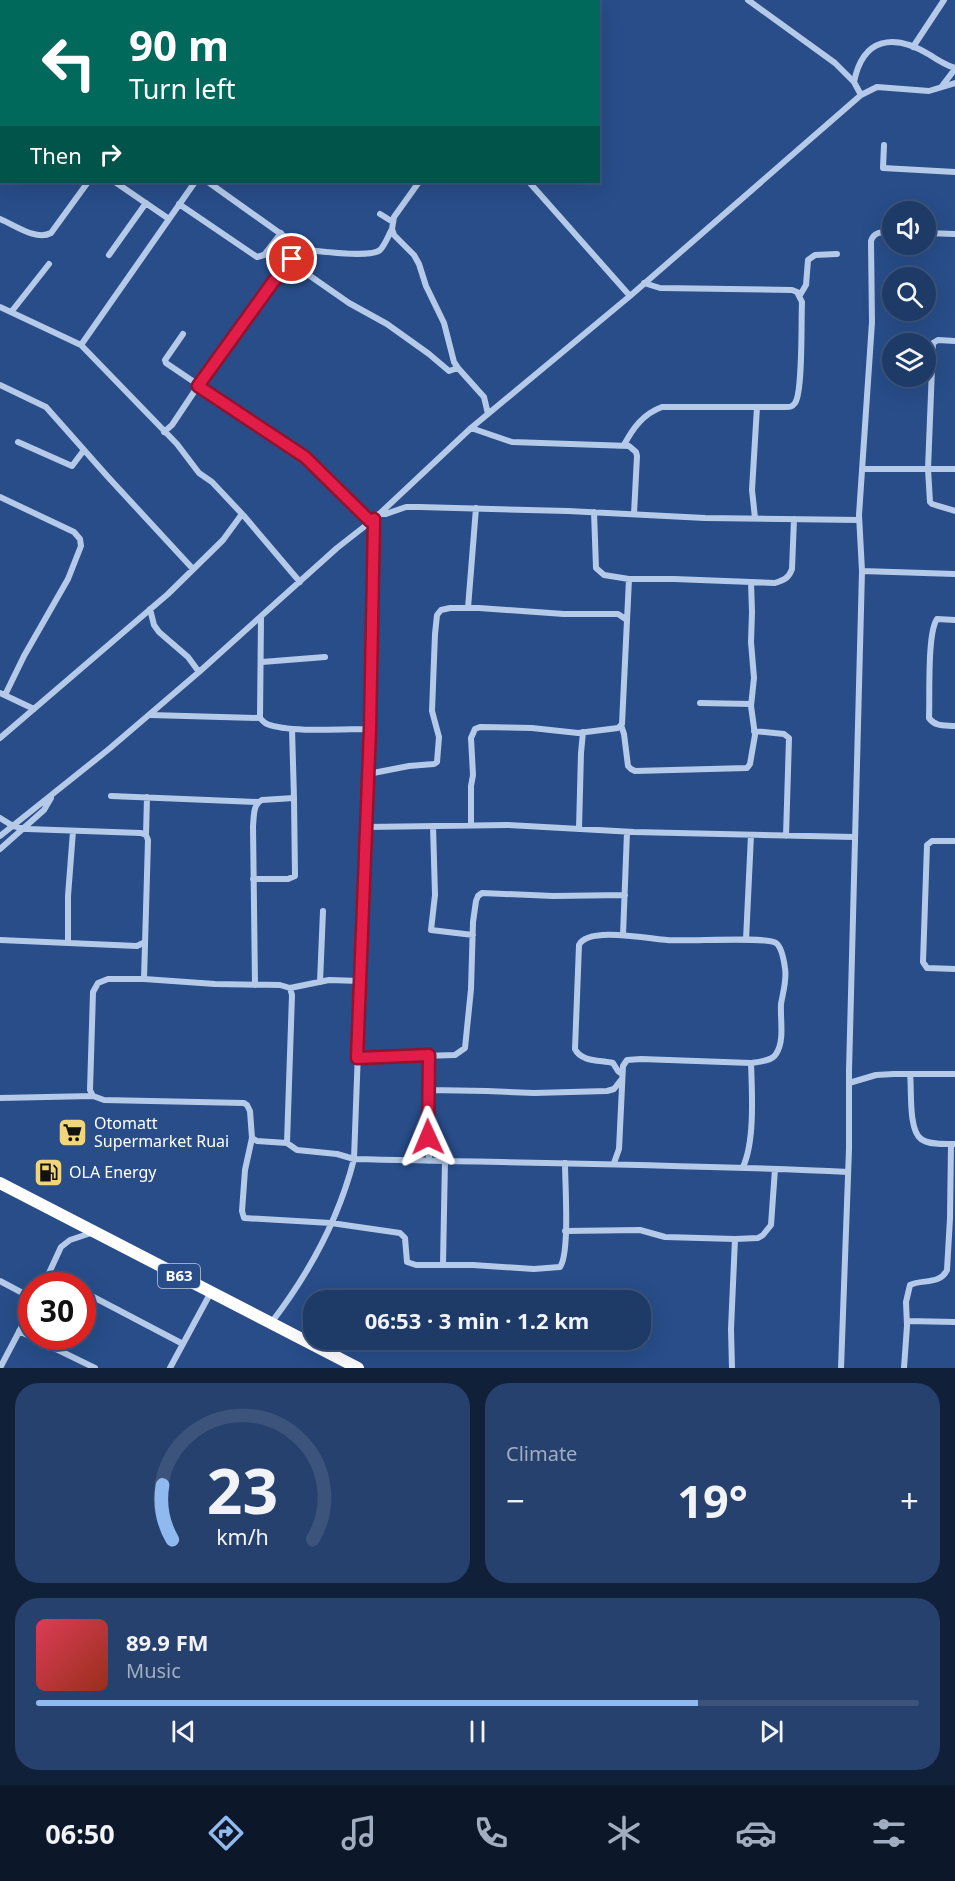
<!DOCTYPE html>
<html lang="en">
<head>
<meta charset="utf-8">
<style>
  body { margin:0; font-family:"Noto Sans",sans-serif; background:#26416d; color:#f1f3f6; height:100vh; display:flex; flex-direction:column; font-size:22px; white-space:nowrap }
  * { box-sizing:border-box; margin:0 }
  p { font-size:20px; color:#a1adc0 }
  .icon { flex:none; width:33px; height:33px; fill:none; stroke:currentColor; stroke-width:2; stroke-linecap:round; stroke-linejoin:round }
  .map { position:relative; height:1368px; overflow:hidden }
  .drawer { display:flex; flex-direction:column; gap:15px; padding:15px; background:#102039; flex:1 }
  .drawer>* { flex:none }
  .banner { position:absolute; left:0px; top:0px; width:600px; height:183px; box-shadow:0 6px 24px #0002,0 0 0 2px #3c547b; background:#00695c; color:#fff; overflow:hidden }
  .buttons { position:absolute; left:882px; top:201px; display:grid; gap:12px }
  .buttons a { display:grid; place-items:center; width:54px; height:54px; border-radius:50%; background:#1e3a67; box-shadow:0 6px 24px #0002,0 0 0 2px #3c547b; font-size:30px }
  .speed { position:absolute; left:18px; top:1272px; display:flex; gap:12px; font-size:30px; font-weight:700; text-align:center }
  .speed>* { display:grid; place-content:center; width:78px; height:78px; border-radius:50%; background:#1e3a67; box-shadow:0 6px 24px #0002,0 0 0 2px #3c547b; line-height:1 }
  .speed .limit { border:9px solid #d22; background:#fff; color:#111 }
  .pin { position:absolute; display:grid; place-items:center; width:51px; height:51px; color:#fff; margin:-26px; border:3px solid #fff; border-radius:50%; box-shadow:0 2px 6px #0007 }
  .me { position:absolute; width:66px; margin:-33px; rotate:359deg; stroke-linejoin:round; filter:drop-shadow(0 0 4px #0008) }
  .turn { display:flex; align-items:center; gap:21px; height:126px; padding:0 30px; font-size:27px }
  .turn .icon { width:78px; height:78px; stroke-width:2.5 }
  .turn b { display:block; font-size:42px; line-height:51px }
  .then { display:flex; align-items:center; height:57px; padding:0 30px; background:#0003; gap:12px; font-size:22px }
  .big { font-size:45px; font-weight:700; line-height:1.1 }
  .drawer .card { flex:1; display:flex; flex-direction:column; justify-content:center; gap:9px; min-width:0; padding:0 21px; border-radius:24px; background:#26416d }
  .drawer .dial { align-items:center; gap:0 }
  .dial svg { height:156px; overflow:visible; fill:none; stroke:#3c547b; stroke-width:7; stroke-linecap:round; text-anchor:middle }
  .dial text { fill:#f1f3f6; stroke:none }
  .song { display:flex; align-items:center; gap:18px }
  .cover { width:72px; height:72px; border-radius:9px; background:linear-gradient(135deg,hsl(350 70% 55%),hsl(10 70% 35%)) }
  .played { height:6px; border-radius:3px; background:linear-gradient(90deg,#90b9f0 75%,#3c547b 75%) }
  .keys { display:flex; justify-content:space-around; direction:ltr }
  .heat { display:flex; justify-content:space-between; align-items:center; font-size:33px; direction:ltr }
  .drawer .tiles { flex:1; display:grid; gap:15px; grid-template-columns:1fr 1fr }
  .card:last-child { grid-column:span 2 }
  .trip { position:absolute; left:303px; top:1290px; width:348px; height:60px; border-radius:24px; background:#1e3a67; box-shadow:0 6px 24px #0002,0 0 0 2px #3c547b; font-weight:700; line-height:60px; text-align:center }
  .dock { display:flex; height:96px; justify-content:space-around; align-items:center; background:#0c1729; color:#a1adc0 }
  .dock .icon { width:42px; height:42px }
  .dock .on { color:#90b9f0 }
  .dock b { font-size:27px; color:#f1f3f6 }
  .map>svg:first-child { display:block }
</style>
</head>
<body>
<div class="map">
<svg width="955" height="1368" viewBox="0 0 955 1368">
  <rect width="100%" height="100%" fill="#284d89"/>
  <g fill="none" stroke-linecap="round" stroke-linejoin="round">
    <path stroke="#b5cae9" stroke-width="6" d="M120,0L122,2
      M268,0L270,2
      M68,2L69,0
      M323,2L324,0
      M453,2L455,0
      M526,2L527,0
      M913,47L944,0
      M854,82C863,37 894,33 930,55C939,61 945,65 955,68
      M942,86L955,69
      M861,95L877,87L929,91L955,83
      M0,100L2,98
      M884,145L883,168L955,172
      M0,161L2,159
      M115,182L169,219
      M195,182L81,345L177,444L199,473L212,482L244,516L300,582
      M419,182L394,217L392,229L394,235L414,255L419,264L426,286L444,323L454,362L458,368L484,397L488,414
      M529,182L630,296
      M179,204L257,257L264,255L281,233
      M380,214L393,222
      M0,219C15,225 36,241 51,233L88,182
      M926,233L955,234
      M298,249C313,250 370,259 380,250C385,245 388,236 392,229
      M109,255L146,203
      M292,259L303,271L349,303L387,324L429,354L449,371L458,368
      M800,295L806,285L808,260L815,255L837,254
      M0,307L81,345
      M12,311L49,264
      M183,334L165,360L166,363L305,457L371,521
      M955,341L938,340L933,343L928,469L930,502L932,504L955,511
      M0,385L46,407L108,477L193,569
      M471,428L512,442L629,446L636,452L637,456L634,514
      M164,432L172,425L198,386L298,249L295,244L208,182
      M18,442L72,466L84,450
      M624,445C633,428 643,414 662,407H786C790,407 792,407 795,403C803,392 801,320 802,302L797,292L792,290L660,288L644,283
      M862,469H955
      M0,497L74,532L80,539L81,546L68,579L24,656L5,695
      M594,512L596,568L604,575L629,579H674L775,583C784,580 789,578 792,569L794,519
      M379,514H386L406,507H419L568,511L705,518L859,520
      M755,518L752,490L757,407
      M862,571L955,574
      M468,608L476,508
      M150,609L154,625L159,632L188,657L199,672
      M261,617L260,718C263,721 263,722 267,724C289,733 345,729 370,729
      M955,620L937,619C927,633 930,698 929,718C935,727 945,725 955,726
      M262,662L325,657
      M0,693L34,709
      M700,703L751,704
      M150,715L260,718
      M621,725L624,734L628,766L631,769L635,771L747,768L750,764L755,735L751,706L754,678L751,642L752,612L751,582
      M754,731L784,734L789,738L786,836
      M0,738L168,594L223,540L242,514
      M368,774L409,766L434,764L437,762L439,737L432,711L435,634L437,615L441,610L450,608H479L564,614H618L627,620
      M111,796L258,802
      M0,818L13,826L27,829L141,833L146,835L148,840L144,979
      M471,825V786L473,775L471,738L475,729L480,727L532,728L578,733L618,728L622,724L629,579
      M433,826L435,895L431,930L473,935
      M366,827L508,825L634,832L854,837
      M579,829L581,753L583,732
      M146,835L147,797
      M0,836L109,749L199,672L337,548L374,519L471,428L630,296L861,95L854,82L835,63L748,0
      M955,841H932L927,845L923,962L927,968L955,969
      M0,849L44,810L51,798
      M253,879H288L295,876L294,798
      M623,935L627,832
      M0,940L137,946L145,942
      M746,940L751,835
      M68,943V896L73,831
      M320,982L323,911
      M255,985L253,826C254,816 253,804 262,800L294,798L292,729
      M290,988L329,980L360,981
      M357,1058L455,1055L465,1048L471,989L473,922L476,901L478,896L482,893L553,896L625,895
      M622,1074L618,1071L613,1063C600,1060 581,1062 575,1049L579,945C588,926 649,939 667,940C685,942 766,936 776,943C782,947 784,961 785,968C787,980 783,992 781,1004C780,1019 785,1041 776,1054C772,1061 759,1062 751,1063
      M910,1074C912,1089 908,1129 921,1139C929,1145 945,1144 954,1144
      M849,1083L876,1075L894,1074H955
      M428,1090L487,1091L534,1093L607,1091L614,1089L621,1080
      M0,1098L93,1096
      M252,1138L245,1170L242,1211L244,1218L331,1223L400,1233L405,1238L407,1262L416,1265H473L534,1269L560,1267C570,1253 565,1184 565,1163
      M287,1143L292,995L290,988L280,985L215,984L144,979H108L98,983L93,992L90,1090L93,1096L104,1100L244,1103L247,1105L250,1111L252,1138L257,1141L287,1143L297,1150L337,1154L354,1159C519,1163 683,1164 848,1172
      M429,1161V1055
      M614,1163L619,1149L623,1066L627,1060L641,1059L751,1063C752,1092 755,1141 743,1167
      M565,1231L640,1230L665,1237L735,1239L758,1238L763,1235L771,1225L775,1169
      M443,1264L445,1160
      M49,1273L72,1286
      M0,1281L32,1298
      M43,1286L61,1247L70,1240L94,1232
      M82,1291L183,1344
      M908,1321L955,1322
      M271,1323C308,1275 339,1218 354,1159L370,729L374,519
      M19,1331L95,1368
      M0,1368L32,1307
      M170,1368L211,1292
      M732,1368L731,1329L735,1239
      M841,1368L849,1149V1071L862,571L859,515L872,322L871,241C874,231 883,232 892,232
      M904,1368L907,1326L906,1302L910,1285C922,1279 940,1285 947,1270L950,1218L951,1144"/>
    <path stroke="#fff" stroke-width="12" d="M0,1183L358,1368"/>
  </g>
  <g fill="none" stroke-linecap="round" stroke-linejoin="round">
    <defs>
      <path id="route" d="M292,259L273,282L198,386L305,457L370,521L374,519L370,729L357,1058L429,1055L428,1137"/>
    </defs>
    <use href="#route" stroke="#92132f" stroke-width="15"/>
    <use href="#route" stroke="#e11d48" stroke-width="10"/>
  </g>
  <defs>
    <symbol id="supermarket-square" viewBox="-11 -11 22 22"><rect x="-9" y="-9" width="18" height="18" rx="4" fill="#f1d57b" stroke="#284d89"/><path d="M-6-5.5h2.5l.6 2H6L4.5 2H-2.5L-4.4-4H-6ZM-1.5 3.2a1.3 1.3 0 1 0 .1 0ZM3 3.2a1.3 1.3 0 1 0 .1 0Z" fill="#111"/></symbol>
    <symbol id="fuel-square" viewBox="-11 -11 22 22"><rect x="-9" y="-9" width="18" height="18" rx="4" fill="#f1d57b" stroke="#284d89"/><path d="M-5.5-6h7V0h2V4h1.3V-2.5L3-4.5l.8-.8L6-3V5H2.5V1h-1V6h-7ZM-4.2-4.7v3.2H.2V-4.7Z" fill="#111"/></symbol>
  </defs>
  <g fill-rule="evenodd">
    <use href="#supermarket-square" x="56" y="1116" width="33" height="33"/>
    <use href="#fuel-square" x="32" y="1156" width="33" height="33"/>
  </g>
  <g text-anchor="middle" stroke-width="6" stroke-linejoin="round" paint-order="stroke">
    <rect fill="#284d89" stroke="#becadc" stroke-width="1.5" x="158" y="1264" width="42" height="24" rx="4.5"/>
    <g font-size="15" font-weight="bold" fill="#fff">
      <text x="179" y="1281">B63</text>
    </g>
    <g font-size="16" fill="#fff" stroke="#284d89" text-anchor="start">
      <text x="94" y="1129">Otomatt<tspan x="94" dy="18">Supermarket Ruai</tspan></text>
      <text x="69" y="1178">OLA Energy</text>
    </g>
  </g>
</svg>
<div class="buttons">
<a><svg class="icon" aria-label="sound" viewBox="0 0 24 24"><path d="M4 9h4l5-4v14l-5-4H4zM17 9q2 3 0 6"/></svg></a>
<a><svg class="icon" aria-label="search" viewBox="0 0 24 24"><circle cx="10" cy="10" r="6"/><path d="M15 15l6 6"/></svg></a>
<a><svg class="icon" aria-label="layers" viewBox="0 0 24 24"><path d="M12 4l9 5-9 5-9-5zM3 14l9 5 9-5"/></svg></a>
</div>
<div class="speed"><div class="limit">30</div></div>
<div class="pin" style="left:292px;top:259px;background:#d93025"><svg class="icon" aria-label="arrive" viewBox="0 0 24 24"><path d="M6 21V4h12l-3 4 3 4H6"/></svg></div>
<svg class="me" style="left:428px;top:1137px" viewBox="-20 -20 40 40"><path d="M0-17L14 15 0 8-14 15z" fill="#e11d48" stroke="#fff" stroke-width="4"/></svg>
<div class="trip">06:53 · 3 min · 1.2 km</div>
<div class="banner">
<div class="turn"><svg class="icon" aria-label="left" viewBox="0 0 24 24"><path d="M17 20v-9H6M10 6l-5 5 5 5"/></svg><div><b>90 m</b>Turn left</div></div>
<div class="then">Then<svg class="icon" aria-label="right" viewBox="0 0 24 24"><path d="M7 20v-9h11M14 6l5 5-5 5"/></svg></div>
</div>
</div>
<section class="drawer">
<div class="tiles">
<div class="card dial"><svg viewBox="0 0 100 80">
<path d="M14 69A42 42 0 1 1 86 69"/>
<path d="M14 69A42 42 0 0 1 9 41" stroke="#90b9f0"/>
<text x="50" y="56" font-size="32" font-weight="700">23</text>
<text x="50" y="72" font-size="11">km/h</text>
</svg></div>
<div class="card"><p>Climate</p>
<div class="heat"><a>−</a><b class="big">19°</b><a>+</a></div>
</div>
<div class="card">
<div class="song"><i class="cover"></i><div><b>89.9 FM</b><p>Music</p></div></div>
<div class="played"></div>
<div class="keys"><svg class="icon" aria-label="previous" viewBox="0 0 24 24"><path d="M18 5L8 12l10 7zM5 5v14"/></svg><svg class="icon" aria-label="pause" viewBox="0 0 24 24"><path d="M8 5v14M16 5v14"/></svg><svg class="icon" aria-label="next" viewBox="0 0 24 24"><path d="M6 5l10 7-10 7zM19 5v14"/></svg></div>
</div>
</div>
</section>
<nav class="dock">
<b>06:50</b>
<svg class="icon on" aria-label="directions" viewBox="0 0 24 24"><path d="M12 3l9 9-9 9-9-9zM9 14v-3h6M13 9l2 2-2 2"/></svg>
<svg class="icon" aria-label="music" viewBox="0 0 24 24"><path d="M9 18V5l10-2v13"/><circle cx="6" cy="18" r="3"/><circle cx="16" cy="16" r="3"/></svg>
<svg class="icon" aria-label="phone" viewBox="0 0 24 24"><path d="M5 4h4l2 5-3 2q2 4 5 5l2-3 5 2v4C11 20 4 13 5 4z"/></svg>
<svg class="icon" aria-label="climate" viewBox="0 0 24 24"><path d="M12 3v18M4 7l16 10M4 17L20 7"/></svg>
<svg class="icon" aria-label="car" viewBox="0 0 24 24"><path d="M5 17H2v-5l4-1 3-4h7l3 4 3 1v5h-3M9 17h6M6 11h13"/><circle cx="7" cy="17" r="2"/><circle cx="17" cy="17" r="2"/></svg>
<svg class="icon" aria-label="filters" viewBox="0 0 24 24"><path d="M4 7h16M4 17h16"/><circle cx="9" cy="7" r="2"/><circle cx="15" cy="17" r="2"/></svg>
</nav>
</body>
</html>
